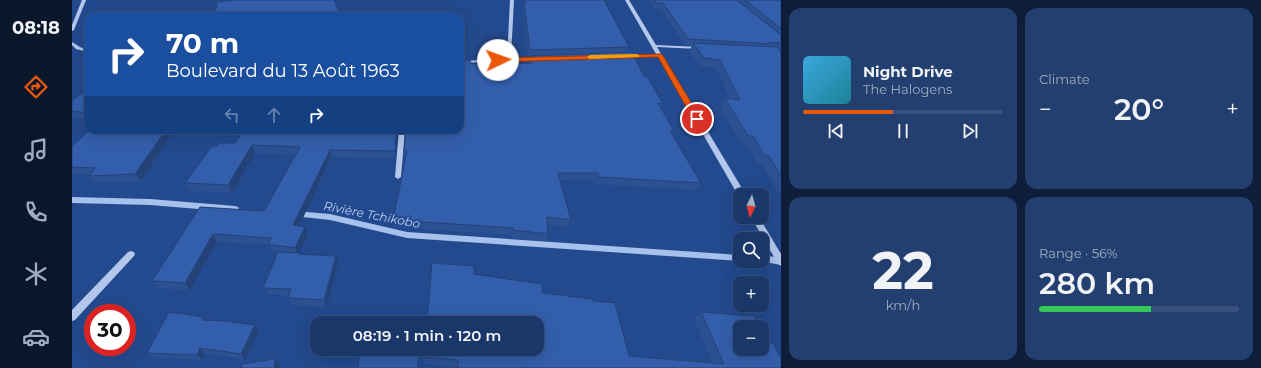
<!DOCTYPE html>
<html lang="en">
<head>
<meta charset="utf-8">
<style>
  body { margin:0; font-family:Montserrat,sans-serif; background:#233f70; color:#f1f3f6; height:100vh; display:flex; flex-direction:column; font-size:15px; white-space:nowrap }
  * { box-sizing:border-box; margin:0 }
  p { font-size:13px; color:#9facc1 }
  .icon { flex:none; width:22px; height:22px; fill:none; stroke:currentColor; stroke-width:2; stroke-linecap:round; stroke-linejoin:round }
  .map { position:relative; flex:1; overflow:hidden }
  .details { display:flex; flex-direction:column; gap:8px; padding:8px; background:#0e1e3a; width:480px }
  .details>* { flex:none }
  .hud { position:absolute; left:12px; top:12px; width:380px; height:122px; border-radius:12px; box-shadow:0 4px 16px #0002,0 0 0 1px #38517e; background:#1a4fa0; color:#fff; overflow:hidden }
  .needle { width:26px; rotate:185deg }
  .tools { position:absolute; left:661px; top:188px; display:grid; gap:8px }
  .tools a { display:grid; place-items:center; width:36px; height:36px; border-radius:8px; background:#1a376a; box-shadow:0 4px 16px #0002,0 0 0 1px #38517e; font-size:20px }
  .speed { position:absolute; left:12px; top:304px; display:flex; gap:8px; font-size:20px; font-weight:700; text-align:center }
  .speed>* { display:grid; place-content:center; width:52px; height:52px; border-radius:50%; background:#1a376a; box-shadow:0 4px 16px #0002,0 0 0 1px #38517e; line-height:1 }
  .speed .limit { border:6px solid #d22; background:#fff; color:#111 }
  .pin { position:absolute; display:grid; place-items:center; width:34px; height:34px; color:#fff; margin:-17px; border:2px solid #fff; border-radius:50%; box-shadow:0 1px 4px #0007 }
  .me { position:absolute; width:44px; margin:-22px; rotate:87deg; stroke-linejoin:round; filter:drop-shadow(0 0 3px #0008) }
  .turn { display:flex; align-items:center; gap:14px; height:84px; padding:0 16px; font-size:18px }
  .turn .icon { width:52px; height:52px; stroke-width:2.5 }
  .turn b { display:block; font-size:28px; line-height:34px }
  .lanes { display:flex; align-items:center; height:38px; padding:0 16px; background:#0003; justify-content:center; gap:20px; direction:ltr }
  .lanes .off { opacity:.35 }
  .big { font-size:30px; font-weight:600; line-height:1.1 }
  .details .card { flex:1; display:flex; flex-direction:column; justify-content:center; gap:6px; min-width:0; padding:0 14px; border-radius:12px; background:#233f70 }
  .details .dial { align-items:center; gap:0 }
  .dial b { font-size:52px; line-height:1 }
  .song { display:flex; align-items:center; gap:12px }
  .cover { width:48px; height:48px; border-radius:6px; background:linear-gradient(135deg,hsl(200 70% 55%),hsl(190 70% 35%)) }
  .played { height:4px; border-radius:2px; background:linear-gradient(90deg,#ea580c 45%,#38517e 45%) }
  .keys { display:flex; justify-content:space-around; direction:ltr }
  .heat { display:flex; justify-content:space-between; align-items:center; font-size:22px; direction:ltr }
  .charge { height:6px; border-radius:3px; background:linear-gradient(90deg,#34c759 56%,#38517e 0) }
  .details .tiles { flex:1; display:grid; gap:8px; grid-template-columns:repeat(2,1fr) }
  .trip { position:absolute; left:238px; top:316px; width:234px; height:40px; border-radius:12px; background:#1a376a; box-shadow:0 4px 16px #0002,0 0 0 1px #38517e; font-weight:600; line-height:40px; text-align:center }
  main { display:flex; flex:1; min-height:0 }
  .tabs { display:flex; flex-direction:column; width:72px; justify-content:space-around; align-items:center; background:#0a162a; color:#9facc1 }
  .tabs .icon { width:28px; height:28px }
  .tabs .on { color:#ea580c }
  .tabs b { font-size:18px; color:#f1f3f6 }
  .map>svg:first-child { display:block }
</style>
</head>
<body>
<main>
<nav class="tabs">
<b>08:18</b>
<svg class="icon on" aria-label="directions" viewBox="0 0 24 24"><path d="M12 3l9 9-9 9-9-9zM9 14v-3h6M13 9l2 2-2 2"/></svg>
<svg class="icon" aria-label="music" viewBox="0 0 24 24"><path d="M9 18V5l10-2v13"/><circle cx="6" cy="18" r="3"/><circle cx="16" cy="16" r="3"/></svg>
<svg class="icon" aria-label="phone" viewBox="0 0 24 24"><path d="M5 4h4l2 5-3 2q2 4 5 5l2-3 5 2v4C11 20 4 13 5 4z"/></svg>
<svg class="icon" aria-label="climate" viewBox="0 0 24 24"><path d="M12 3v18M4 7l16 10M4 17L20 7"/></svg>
<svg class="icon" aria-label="car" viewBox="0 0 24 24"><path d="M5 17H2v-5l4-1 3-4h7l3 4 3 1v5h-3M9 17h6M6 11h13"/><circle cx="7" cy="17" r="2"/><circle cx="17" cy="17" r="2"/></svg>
</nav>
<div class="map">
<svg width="709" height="368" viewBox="0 0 709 368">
  <rect width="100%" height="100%" fill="#23498e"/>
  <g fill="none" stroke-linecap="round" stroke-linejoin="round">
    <path fill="#a6c1ec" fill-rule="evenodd" d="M0,197L78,199L163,206L166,207L167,209L166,211L163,212L78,205L0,203Z
      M224,211L258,214L335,232L668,255V261H669H668L335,238L258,220L221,216L220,214L221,212Z
      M690,256L709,257V265L687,261H690Z"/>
    <path fill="#b2c7eb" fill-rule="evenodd" d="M10,0H14L2,30L0,31V25Z
      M438,0H442L439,57L441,59L467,58L469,59V60L388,63V61L435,59Z
      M553,0H557L584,45L627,47L629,48L627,49L585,47L674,195H668L667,197L586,56L554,57L552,56L554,55L584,54Z
      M0,42L8,47L16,50V52L4,49L0,45Z
      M327,130H333L329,177L326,179L323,177Z
      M679,217H687L709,254V266L706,264Z
      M59,251L62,252L63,254L62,256L3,320L0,321V310L56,252Z"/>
  </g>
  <path fill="#2c5193" d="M452,0H532L557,47L555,52L572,76L591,104L589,108L602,131L600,134L629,183L624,190L524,184L523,181L488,180L499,220L496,227L475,225L476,234L474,241L439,238V235L321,227V220L333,158H332V151L399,64L458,63L459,57H457L451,9Z
    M577,0H709V49H706L709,52V192H706L690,165L685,164L675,145H670L648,107L653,98L658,99L644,68L628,66L617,51L620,46L613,45L589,9L582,8Z
    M16,89V119L0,118V100Z
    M18,130H118L114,135H99L69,181L23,183L17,176V175L0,174V146Z
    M172,130H326L323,158L259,157L227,226L236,234L227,253H228V255L266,263L255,307L219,305L216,298L217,296L195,294L191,288L206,252L200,251L197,245L145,242L118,290L86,288L80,281L128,207L192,211L224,155L183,153L160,193L117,191L113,183L145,146L163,143Z
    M402,274L470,293L521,301L557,356L641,363L622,319L629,312L709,368H385V367L352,364V357Z
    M131,317L133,320L183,325L187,331L173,360L133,353L130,360L81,358L75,353Z"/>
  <path fill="#244278" d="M94,130H96L99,135L69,181L63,174Z
    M112,130H118L114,135Z
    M324,130H326L323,158V151Z
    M180,145L183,153L160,193L156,185Z
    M258,150L259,157L224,233L221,225Z
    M233,227L236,234L226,255L223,248Z
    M141,234L145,242L118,290L113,283Z
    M264,256L266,263L255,307L252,300Z
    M183,325L187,331L173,360L169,354Z
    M128,348L133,353L130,360L125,355Z
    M203,359L208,366V368H202Z"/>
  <path fill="#335eab" stroke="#244278" d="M163,0H262L266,10L270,11L269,16H143L145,2Z
    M453,0H532L557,47L458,50L452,3L454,4Z
    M582,0H665L709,35V43L697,42L699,44L616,39L591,3H584Z
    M674,0H709V29Z
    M621,43L705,47L709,52V176L697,156L692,155L681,136H676L653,98L668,100L648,60L632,58Z
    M560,52L572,76H575L591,104L586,103L602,131H598L629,183L527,177L526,173H486L499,220L475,217L476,234L441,230V228L321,220L335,151H332L334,130H388V60H398L399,64L460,63L459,56Z
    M16,89V113L0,111V100Z
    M18,130H94L63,174L17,176L23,168L0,167V146Z
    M172,130H324L323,151L258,150L221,225L233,227L223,248L196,244L199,238L141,234L113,283L80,281L128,207L192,211L228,147L180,145L156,185L113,183L140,146H145L147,143H163Z
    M206,252L228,253L227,254L264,256L252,300L216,298L219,289L191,288Z
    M360,263L402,266V274L470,284V293L521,299V301L543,303L557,356L652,364L629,312L682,316L688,327H668V349H690V330L697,343H701L709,358V368H386V360L352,357V349H465V323H355Z
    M97,312L131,317L130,320L154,321L183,325L169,354L128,348L125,355L75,353Z
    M288,349H346V368H286Z
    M203,359L202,368H169L170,364Z"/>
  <path fill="#ea580c" stroke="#983908" d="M590,54L629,119L627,120H622L621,119L586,57L426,62L423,60L426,58Z"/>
  <path fill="#f59e0b" d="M565,54L568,56L567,57L518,59L515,57L518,55Z"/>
  <g text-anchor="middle" stroke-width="4" stroke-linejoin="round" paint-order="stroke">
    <g font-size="12" font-style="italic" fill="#bed2f2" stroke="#23498e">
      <text transform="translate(300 215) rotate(11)" y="4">Rivière Tchikobo</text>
    </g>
  </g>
</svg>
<div class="tools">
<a><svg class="needle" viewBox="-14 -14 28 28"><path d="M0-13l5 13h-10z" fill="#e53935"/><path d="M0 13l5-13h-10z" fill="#9facc1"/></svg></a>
<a><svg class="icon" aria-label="search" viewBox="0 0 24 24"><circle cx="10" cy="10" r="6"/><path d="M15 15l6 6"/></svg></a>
<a>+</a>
<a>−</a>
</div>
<div class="speed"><div class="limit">30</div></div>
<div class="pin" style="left:625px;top:119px;background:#d93025"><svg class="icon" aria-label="arrive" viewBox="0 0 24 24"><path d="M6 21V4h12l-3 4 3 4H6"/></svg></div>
<svg class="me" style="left:426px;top:60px" viewBox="-20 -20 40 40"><circle r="19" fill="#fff"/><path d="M0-13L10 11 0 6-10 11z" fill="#ea580c"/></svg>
<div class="trip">08:19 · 1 min · 120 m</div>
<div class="hud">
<div class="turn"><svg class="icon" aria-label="right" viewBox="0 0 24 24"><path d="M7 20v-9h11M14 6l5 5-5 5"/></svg><div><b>70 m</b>Boulevard du 13 Août 1963</div></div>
<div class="lanes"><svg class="icon off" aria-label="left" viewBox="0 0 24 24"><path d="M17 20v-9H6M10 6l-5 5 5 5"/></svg><svg class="icon off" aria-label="ahead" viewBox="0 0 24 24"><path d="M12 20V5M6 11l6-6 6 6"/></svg><svg class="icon" aria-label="right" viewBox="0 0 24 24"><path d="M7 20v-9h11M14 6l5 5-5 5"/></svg></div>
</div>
</div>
<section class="details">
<div class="tiles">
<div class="card">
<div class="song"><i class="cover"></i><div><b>Night Drive</b><p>The Halogens</p></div></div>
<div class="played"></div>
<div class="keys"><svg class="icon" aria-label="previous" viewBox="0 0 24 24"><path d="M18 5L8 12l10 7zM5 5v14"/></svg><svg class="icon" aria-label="pause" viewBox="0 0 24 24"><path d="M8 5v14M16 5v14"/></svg><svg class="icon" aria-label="next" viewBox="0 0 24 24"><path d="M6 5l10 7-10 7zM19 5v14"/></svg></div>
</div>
<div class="card"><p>Climate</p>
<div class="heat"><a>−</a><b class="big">20°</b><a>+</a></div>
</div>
<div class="card dial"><b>22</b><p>km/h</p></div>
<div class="card"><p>Range · 56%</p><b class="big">280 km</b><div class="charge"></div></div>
</div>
</section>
</main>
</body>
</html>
